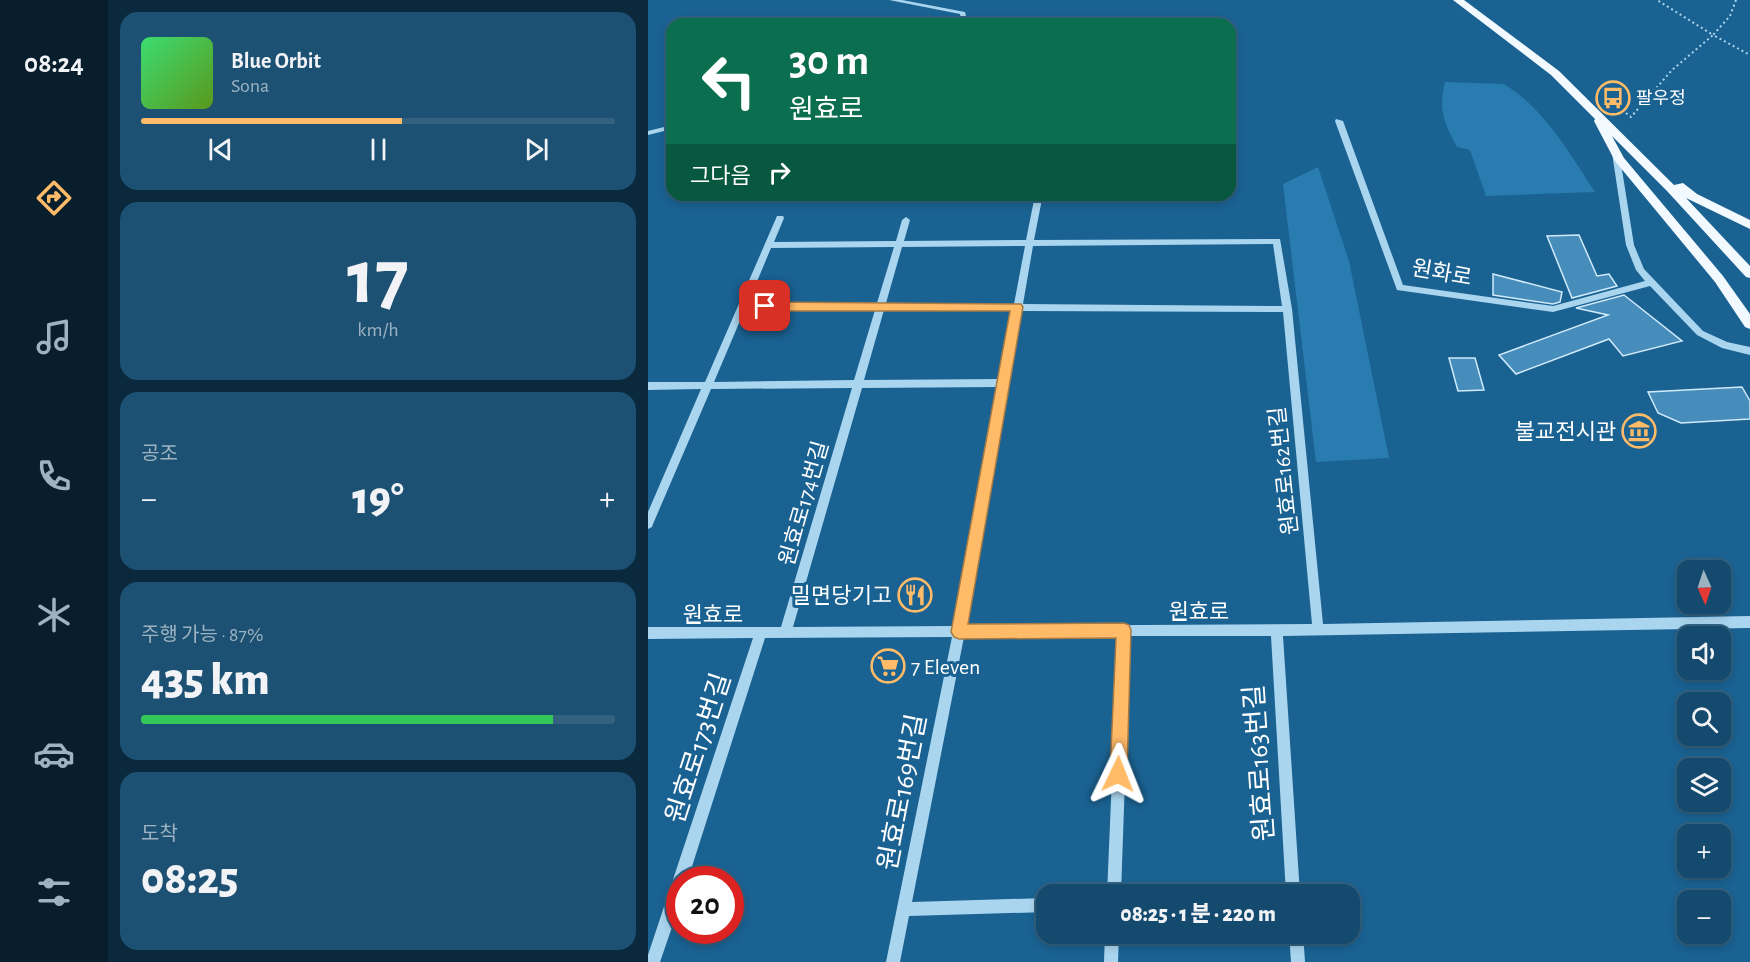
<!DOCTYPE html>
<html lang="ko">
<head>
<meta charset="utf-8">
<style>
  body { margin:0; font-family:"Alegreya Sans","Noto Sans KR",sans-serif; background:#1d5173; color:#f1f3f6; height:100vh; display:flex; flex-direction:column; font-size:22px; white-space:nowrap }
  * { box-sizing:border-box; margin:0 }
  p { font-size:20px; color:#9db3c2 }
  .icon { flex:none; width:33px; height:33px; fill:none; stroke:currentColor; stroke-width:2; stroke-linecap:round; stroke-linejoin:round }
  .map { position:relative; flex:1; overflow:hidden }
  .drawer { display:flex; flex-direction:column; gap:12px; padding:12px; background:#0b293c; width:540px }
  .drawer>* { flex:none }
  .top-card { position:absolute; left:18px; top:18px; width:570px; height:183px; border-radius:18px; box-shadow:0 3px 9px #0003,0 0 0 2px #336281; background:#0b6e4f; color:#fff; overflow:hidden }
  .needle { width:39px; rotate:177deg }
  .fabs { position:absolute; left:1029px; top:560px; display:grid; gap:12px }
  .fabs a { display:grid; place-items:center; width:54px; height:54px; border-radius:12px; background:#144a6e; box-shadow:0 3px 9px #0003,0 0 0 2px #336281; font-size:30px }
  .speed { position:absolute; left:18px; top:866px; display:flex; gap:12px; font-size:30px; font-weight:700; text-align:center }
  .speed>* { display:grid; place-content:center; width:78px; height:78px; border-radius:50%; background:#144a6e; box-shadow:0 3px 9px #0003,0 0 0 2px #336281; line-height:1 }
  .speed .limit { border:9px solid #d22; background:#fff; color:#111 }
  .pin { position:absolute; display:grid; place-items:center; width:51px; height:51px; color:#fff; margin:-26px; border-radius:12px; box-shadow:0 3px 9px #0006 }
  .me { position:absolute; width:66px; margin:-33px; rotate:2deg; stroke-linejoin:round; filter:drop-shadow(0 0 4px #0008) }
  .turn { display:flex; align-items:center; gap:21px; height:126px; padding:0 24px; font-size:27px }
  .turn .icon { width:78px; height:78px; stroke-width:2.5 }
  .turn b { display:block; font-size:42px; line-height:51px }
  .then { display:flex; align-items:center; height:57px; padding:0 24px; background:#0003; gap:12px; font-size:22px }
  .big { font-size:45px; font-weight:800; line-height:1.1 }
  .drawer .tile { flex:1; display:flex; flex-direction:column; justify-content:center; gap:9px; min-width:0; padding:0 21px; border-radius:18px; background:#1d5173 }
  .drawer .dial { align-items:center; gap:0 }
  .dial b { font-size:78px; line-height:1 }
  .song { display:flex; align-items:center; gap:18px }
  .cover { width:72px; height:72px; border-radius:9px; background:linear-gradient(135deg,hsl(140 70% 55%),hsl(90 70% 35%)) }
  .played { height:6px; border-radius:3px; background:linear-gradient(90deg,#ffbb68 55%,#336281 55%) }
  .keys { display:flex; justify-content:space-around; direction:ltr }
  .heat { display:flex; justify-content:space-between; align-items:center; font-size:33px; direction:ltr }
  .charge { height:9px; border-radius:4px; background:linear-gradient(90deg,#34c759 87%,#336281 0) }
  .trip { position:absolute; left:388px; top:884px; width:324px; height:60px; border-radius:18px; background:#144a6e; box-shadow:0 3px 9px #0003,0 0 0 2px #336281; font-weight:800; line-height:60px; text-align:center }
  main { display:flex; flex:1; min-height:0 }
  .tabs { display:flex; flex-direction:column; width:108px; justify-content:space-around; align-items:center; background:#081e2c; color:#9db3c2 }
  .tabs .icon { width:42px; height:42px }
  .tabs .on { color:#ffbb68 }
  .tabs b { font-size:27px; color:#f1f3f6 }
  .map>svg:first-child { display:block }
</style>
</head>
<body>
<main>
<nav class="tabs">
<b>08:24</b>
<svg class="icon on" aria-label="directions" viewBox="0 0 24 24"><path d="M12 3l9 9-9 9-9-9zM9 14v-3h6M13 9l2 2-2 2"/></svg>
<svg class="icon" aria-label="music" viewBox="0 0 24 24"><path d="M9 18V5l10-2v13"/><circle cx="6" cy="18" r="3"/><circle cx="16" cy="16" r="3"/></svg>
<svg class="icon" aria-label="phone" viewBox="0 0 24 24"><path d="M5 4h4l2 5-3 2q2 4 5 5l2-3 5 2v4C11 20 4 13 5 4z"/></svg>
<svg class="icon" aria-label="climate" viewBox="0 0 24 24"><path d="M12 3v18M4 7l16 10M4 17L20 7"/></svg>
<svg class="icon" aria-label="car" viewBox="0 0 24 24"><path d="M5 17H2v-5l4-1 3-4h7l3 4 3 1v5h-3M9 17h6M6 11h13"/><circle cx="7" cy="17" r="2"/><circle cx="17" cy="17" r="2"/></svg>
<svg class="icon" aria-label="filters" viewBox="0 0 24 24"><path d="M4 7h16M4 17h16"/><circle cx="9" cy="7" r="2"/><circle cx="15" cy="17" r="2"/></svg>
</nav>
<section class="drawer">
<div class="tile">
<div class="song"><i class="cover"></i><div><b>Blue Orbit</b><p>Sona</p></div></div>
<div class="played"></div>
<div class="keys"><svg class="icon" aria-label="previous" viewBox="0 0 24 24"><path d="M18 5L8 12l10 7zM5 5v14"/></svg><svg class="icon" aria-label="pause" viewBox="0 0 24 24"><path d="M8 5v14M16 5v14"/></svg><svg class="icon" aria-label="next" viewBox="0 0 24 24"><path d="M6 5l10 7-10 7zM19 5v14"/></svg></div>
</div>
<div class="tile dial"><b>17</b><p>km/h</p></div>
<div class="tile"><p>공조</p>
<div class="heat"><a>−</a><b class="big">19°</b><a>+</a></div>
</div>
<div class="tile"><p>주행 가능 · 87%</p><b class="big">435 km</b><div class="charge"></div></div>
<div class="tile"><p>도착</p><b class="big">08:25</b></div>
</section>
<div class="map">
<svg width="1102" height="962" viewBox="0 0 1102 962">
  <rect width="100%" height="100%" fill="#1a6292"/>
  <path fill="#297caf" d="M797,82L856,84C896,108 923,155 947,192L838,196L822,150L809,147C796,123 790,109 797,82Z
    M670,167L701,261L741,458L668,462L635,184Z"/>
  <path fill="#468dbc" stroke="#d0eafb" stroke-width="1.5" d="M931,235L949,276L961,274L969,286L924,298L899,236Z
    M845,274L914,292L912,302L905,304L845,295Z
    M976,295L1034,341L975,356L961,339L868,374L851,355L960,315L928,308Z
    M801,358H827L836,390L810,391Z
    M1094,387L1102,401V419L1033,423L1010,413L1000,392Z"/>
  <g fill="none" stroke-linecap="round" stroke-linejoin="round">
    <path stroke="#aad5ef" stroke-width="2" stroke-dasharray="2 3" stroke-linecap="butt" d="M1088,0L1082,16L1065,35L1102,55
      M974,110L983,117L1024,70L1065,35L1009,0"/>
    <path fill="#aad5ef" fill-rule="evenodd" d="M241,0H254L317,12L320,24H314L312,14Z
      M688,119L695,121L755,285L905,306L997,281L988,270L978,245L964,153L965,151H971L986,245L996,269L1055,331L1079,342L1102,347V355L1074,348L1049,335L1002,286L905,312L749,290L687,121Z
      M24,125V129L0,135V131Z
      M380,195H390L394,199L386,240L632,239L644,309L675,624L1102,616V628L635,636L652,894H638L623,636H482L473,894H459L470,636L316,637L264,902L399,898V912L261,916L252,962H238L304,637L117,638L40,879H32V904L12,962H0V955L105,638L0,639V627H133L204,388L63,389L5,524L4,527L0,529V512L53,389L0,390V382H57L129,216H135L136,218L126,242L248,241L254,220L258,217L262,220L256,241L378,240L386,200ZM625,244L634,306L375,304L385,246ZM377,246L366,304L238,303L254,247ZM246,247L229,303H100L123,248ZM97,309L227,310L206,380L66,382ZM236,310L365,311L352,379L216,380ZM374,311L635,312L664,624L318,626ZM351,387L306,626L145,627L214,388Z
      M457,933H471L470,962H456Z
      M641,933H655L657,962H643Z"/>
    <path fill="#f2f9ff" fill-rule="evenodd" d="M805,0H816L911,71L1026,185L1035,183L1049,194L1102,220V229L1038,198L1102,266V278L1098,277L1019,191L964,136L976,158L1075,276L1102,314V329L1097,327L1067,282L967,161L946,121L947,119L903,75Z"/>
  </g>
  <path fill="#ffbb68" stroke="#a67a44" stroke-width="1.5" d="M117,302L373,304L375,307L320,624L476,623L481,625L483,630L479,774L476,780L470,783L464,780L462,774L468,638L311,639L306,637L303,632L362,311H117L111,306Z"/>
  <defs>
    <symbol id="bus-ring" viewBox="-11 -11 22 22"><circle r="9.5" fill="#1a6292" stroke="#ffbb68" stroke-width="1.5"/><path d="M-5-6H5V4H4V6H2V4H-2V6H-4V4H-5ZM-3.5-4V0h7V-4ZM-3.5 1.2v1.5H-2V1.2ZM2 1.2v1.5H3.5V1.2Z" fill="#ffbb68"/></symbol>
    <symbol id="museum-ring" viewBox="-11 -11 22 22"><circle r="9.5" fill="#1a6292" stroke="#ffbb68" stroke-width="1.5"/><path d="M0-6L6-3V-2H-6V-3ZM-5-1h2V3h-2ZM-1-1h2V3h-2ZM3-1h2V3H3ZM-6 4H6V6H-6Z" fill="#ffbb68"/></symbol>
    <symbol id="restaurant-ring" viewBox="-11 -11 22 22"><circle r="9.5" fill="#1a6292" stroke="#ffbb68" stroke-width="1.5"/><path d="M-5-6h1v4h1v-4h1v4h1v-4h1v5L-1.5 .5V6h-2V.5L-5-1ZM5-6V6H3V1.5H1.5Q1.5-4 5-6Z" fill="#ffbb68"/></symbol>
    <symbol id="supermarket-ring" viewBox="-11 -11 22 22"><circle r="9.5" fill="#1a6292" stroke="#ffbb68" stroke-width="1.5"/><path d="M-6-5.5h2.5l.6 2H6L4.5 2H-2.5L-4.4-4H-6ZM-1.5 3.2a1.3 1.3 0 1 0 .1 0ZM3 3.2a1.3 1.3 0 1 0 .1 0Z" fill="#ffbb68"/></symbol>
  </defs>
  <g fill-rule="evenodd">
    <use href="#bus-ring" x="946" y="79" width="38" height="38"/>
    <use href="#museum-ring" x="972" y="412" width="38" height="38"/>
    <use href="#restaurant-ring" x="248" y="576" width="38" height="38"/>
    <use href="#supermarket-ring" x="221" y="647" width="38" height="38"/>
  </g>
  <g text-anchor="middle" stroke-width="6" stroke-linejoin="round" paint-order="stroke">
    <g font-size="18" fill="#fff" stroke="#1a6292" text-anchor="start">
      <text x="988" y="104">팔우정</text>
    </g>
    <g font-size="22" fill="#fff" stroke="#1a6292">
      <text transform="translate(794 272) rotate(10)" y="8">원화로</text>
      <text transform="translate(635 471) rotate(-96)" y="8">원효로162번길</text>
      <text transform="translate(155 503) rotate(-74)" y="8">원효로174번길</text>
      <text x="551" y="619">원효로</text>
      <text x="65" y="622">원효로</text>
    </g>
    <g font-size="22" fill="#fff" stroke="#1a6292" text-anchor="end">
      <text x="968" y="439">불교전시관</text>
      <text x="244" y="603">밀면당기고</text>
      <text x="263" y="674" text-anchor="start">7 Eleven</text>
    </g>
    <g font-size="27" fill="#fff" stroke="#1a6292">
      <text transform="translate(50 748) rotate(-72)" y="9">원효로173번길</text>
      <text transform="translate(611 763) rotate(-94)" y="9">원효로163번길</text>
      <text transform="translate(254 792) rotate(-79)" y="9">원효로169번길</text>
    </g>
  </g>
</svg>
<div class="fabs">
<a><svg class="needle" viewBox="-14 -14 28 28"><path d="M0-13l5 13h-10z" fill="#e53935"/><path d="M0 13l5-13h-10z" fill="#9db3c2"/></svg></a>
<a><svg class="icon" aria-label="sound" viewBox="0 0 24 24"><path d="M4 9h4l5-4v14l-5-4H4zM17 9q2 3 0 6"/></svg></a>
<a><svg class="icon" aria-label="search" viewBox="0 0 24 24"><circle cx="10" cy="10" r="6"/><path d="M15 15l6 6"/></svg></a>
<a><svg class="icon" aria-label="layers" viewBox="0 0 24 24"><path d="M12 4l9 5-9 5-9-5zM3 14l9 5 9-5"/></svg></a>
<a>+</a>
<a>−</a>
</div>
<div class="speed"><div class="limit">20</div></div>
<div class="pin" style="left:117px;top:306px;background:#d93025"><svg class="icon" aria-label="arrive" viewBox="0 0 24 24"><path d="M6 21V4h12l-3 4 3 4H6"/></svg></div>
<svg class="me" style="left:470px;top:774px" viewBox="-20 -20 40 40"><path d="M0-17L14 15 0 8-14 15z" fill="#ffbb68" stroke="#fff" stroke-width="4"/></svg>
<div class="trip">08:25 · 1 분 · 220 m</div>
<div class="top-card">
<div class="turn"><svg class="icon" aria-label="left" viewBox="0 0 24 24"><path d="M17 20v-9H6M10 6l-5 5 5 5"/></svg><div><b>30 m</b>원효로</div></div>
<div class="then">그다음<svg class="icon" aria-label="right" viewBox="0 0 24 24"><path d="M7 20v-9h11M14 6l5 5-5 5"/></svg></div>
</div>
</div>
</main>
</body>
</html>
